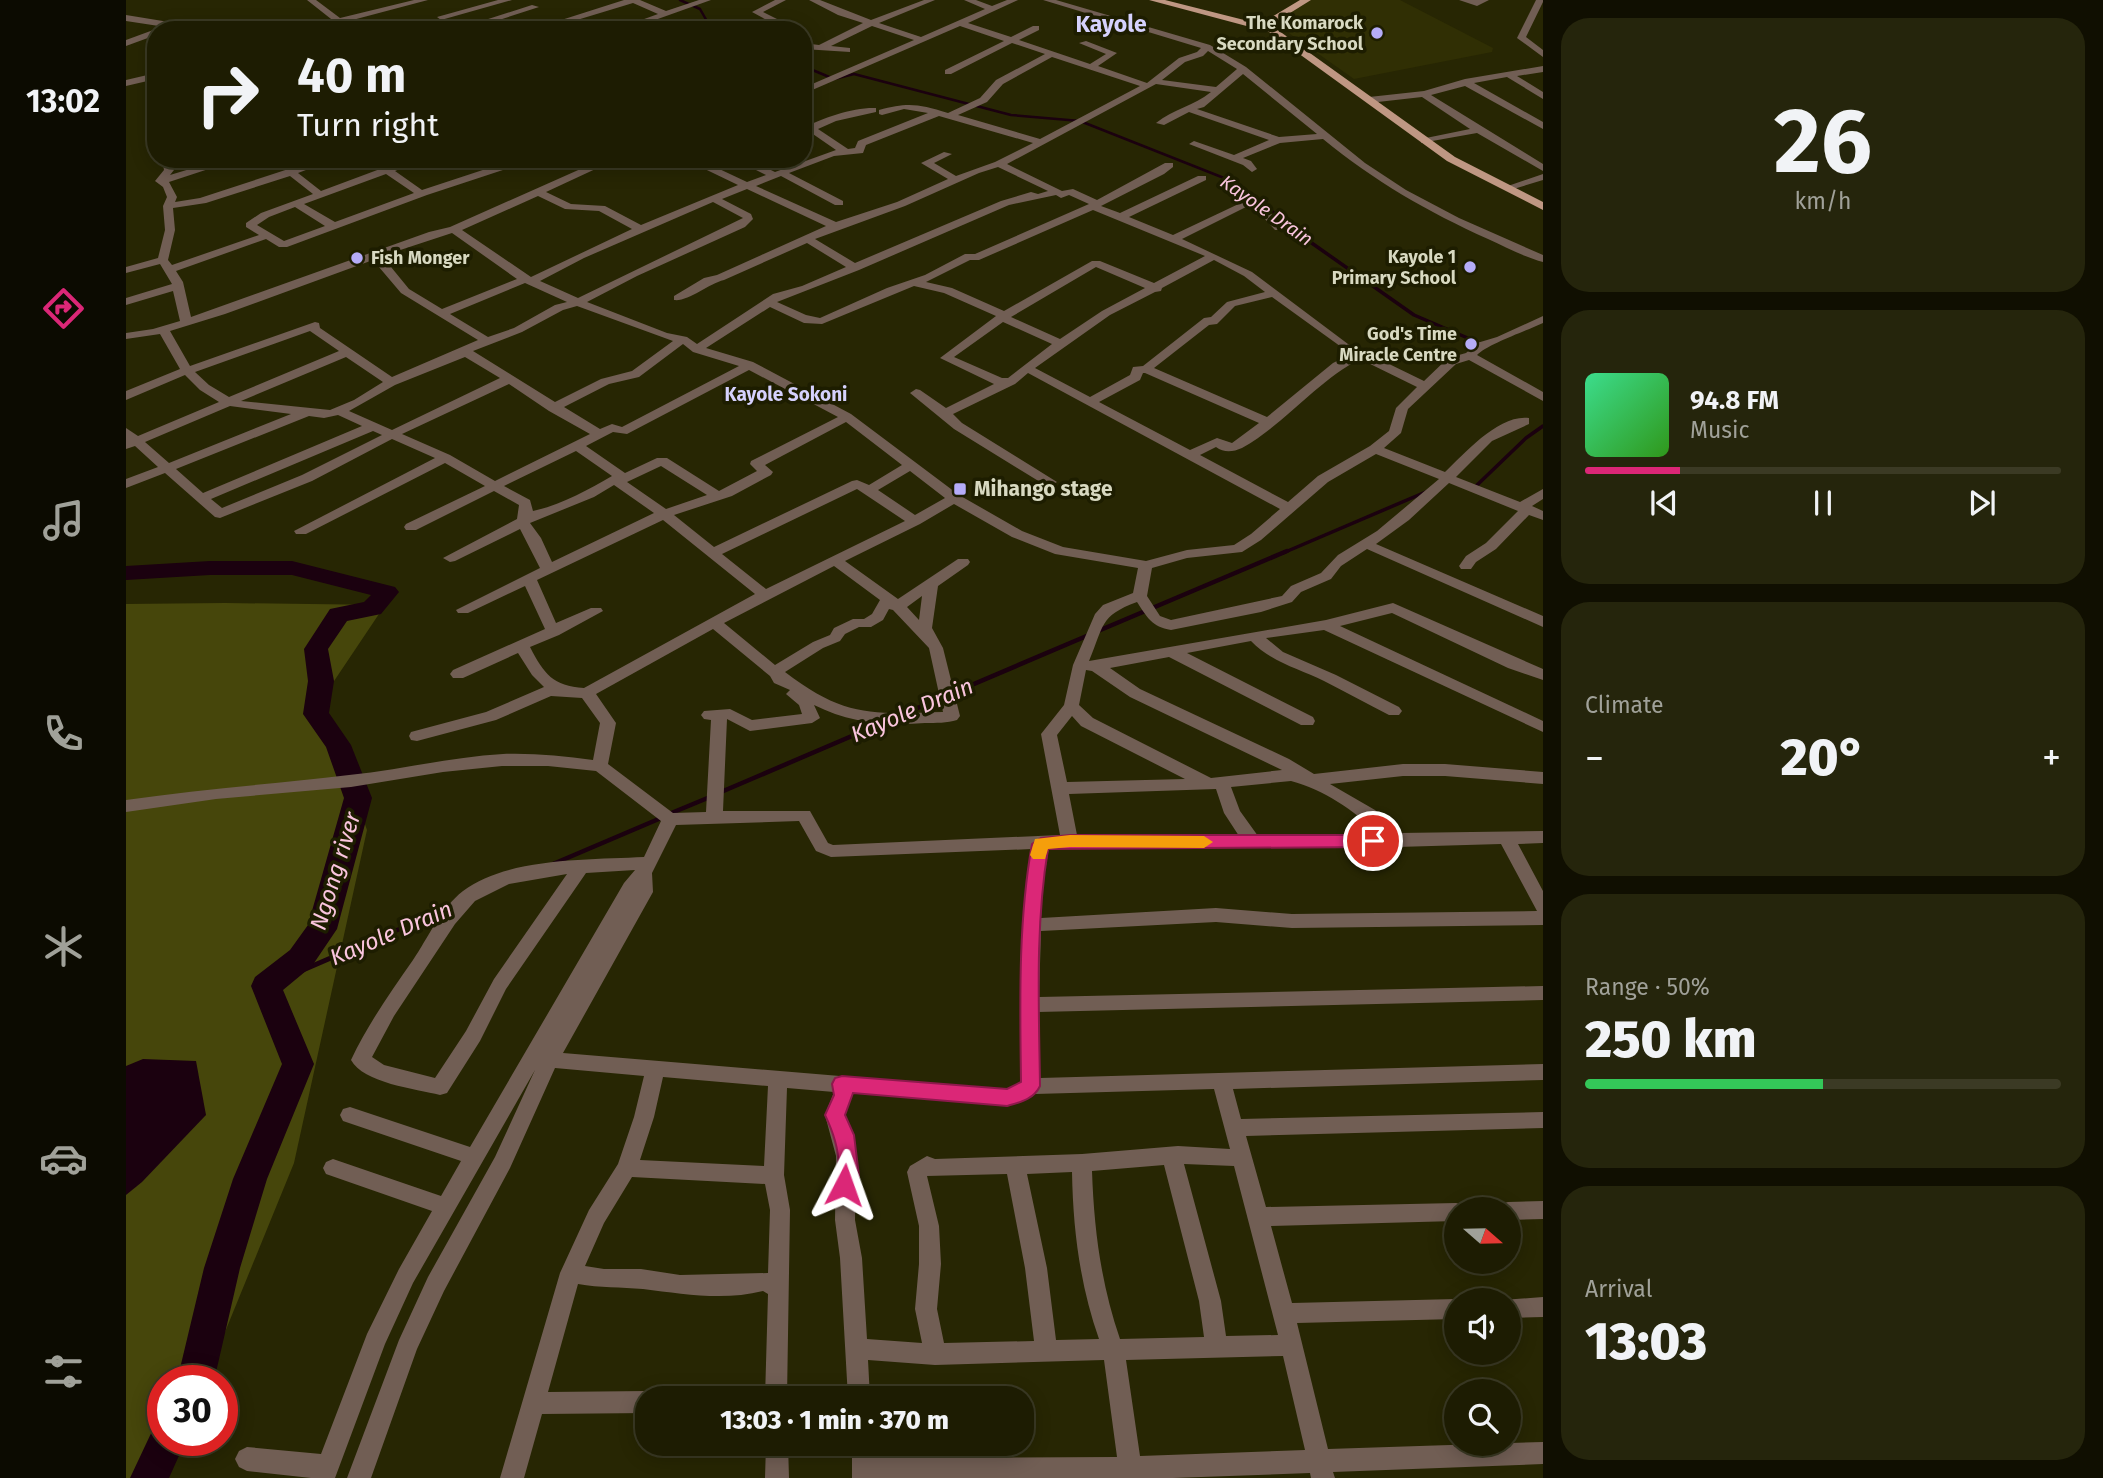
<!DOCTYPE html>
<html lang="en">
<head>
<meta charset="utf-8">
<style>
  body { margin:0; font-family:"Fira Sans",sans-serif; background:#25250c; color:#f1f3f6; height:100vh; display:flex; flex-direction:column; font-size:26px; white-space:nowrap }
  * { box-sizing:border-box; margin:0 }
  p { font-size:23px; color:#a0a199 }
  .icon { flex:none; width:38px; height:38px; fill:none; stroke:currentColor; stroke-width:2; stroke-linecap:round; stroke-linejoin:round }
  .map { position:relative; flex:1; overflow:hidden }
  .details { display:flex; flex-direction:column; gap:18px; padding:18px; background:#100f01; width:560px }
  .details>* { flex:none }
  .banner { position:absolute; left:21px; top:21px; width:665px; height:147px; border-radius:28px; box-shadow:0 4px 18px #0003,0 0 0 2px #3b3a24; background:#1d1c02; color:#f1f3f6; overflow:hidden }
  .needle { width:46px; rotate:110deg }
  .fabs { position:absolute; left:1318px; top:1197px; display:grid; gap:14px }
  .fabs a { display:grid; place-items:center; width:77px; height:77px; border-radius:50%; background:#1d1c02; box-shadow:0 4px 18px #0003,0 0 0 2px #3b3a24; font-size:35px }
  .speed { position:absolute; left:21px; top:1365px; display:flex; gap:14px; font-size:35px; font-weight:700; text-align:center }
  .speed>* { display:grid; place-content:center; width:91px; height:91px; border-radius:50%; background:#1d1c02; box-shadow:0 4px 18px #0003,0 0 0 2px #3b3a24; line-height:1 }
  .speed .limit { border:10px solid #d22; background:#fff; color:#111 }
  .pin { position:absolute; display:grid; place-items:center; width:60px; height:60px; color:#fff; margin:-30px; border:4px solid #fff; border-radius:50%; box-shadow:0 2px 7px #0007 }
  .me { position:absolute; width:77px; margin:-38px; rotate:4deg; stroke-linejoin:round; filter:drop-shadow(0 0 5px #0008) }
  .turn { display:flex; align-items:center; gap:24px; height:147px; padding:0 35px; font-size:32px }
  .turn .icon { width:91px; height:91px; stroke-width:2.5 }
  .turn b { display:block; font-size:49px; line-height:60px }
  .big { font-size:52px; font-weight:800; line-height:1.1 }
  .details .card { flex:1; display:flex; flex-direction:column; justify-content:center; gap:10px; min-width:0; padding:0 24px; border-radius:28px; background:#25250c }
  .details .dial { align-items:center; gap:0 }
  .dial b { font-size:91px; line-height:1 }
  .song { display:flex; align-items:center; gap:21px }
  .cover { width:84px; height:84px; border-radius:10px; background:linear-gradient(135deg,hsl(150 70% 55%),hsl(110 70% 35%)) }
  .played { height:7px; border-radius:4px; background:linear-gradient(90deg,#db2777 20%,#3b3a24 20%) }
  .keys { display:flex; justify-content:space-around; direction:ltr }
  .heat { display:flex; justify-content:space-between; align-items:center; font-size:38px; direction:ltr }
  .charge { height:10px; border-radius:5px; background:linear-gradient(90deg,#34c759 50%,#3b3a24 0) }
  .trip { position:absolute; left:509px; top:1386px; width:399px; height:70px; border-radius:28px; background:#1d1c02; box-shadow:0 4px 18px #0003,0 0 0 2px #3b3a24; font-weight:800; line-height:70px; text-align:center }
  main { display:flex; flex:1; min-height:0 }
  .tabs { display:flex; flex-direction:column; width:126px; justify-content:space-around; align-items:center; background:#0c0b01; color:#a0a199 }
  .tabs .icon { width:49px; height:49px }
  .tabs .selected { color:#db2777 }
  .tabs b { font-size:32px; color:#f1f3f6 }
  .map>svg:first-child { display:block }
</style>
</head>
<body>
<main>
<nav class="tabs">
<b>13:02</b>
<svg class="icon selected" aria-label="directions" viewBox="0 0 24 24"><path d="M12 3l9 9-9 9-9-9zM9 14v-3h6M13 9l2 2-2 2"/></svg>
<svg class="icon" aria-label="music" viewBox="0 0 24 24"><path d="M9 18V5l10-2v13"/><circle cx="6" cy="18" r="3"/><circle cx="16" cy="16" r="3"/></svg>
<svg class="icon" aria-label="phone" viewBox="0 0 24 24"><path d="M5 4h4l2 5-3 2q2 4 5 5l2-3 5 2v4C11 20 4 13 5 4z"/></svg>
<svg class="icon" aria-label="climate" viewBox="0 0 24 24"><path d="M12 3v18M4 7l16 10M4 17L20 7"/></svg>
<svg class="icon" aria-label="car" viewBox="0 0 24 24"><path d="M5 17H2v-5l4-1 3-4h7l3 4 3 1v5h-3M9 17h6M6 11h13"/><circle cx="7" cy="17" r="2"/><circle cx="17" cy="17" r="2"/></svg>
<svg class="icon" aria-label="filters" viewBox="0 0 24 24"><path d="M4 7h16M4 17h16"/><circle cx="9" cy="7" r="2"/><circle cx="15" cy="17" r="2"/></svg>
</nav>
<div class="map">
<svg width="1417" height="1478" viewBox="0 0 1417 1478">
  <rect width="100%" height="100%" fill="#272603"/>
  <path fill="#302f04" d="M1176,0H1274L1367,48L1366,52L1228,79L1143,19Z"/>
  <path fill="#46460b" d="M99,603L259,605L196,699L241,830L168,1163L79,1381H37V1440H49L28,1478H0V604Z"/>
  <path fill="#1b010f" d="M17,1059L70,1061L80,1115L16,1182L0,1195V1066Z"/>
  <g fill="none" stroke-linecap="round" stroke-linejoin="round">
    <path stroke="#1b010f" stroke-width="2.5" d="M554,0L574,9L586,30
      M677,66L708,79L728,74L885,115L954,121L1098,178L1138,204L1182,241"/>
    <path stroke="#1b010f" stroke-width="3.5" d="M1180,239L1288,315L1351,342
      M1349,487L1400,438L1417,426
      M1157,553L1302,491"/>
    <path stroke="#1b010f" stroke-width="4.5" d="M972,631L1161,551
      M775,715L963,635
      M595,792L761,721
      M543,814L584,797
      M427,864L535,818
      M210,956L323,908"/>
    <path stroke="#1b010f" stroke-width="5" d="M140,986L214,954"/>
    <path fill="#1b010f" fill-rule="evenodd" d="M84,561H166L269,587L273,592L255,614L221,621L202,649L208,681L203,713L225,745L246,798L211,929L186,966L157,990L188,1064L141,1179L114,1268L88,1381H51L78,1268L107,1179L156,1064L125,986L129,977L164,950L182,925L218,798L200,747L177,714L182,681L178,649L204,609L238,602L245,595L166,575H84L0,580V566Z
      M37,1423V1440H60L43,1478H4L28,1427Z"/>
    <path fill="#715e54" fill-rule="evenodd" d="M181,0H190L214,18L288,0H302L219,22L229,30H219Z
      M372,0H386L315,20L311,17Z
      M498,0H514L540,11L573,0H585L501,30H488L532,14L507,3L418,30H404Z
      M649,0H660L637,12L665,26V30H653L655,28L626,12Z
      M683,0H694L745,20L798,0H809L753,23L795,37L859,9L838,0H850L866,6L881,0H892L842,23L885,37L907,26H913V30L893,40L964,64L980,54L953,43L960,41L991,53L972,66L1021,83L1053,58L1071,52L1075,48L917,0H930L1084,45L1120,67L1239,163L1280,190L1333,218L1417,255V262C1398,257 1380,247 1362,239C1302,212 1248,181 1197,139L1154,143L1117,158L1125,161L1131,169L1126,172L1117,165L1063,144L1068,141L1108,155L1143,140L1063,112L1038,125L1030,123C1047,109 1068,106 1085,92L1030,84L881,164L936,191L947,189L971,200L1039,163H1047V167L1038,174L975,206L994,213L1072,176H1080V180L1003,217L1047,235L1121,200L1135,203L1157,226V230H1149L1128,207L1122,206L1056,239L1126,272L1222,344L1298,381L1322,358L1340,353L1351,343L1371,337L1417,316V323C1400,331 1362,344 1351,355L1417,392V401L1343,360L1330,364L1282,409L1275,433L1258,448L1319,472C1339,453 1373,414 1403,418V424L1366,441L1330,477L1394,502L1417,489V499L1406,506L1417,511V520L1403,515L1370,549L1350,562L1345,569H1335L1333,566L1340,556L1360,543L1392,511L1323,483L1283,520L1250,544L1417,616V627L1241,549L1215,566L1205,579L1175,592L1166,602L1135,612L1045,630C1026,627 1021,617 1011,602C973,616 978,626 963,661L1200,620L1267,603L1417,669V680L1382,668L1266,613L1214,626L1417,721V732L1198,630L1140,638L1157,652L1210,675L1273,707L1276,711L1273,715H1263C1241,704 1220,692 1198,681C1173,669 1145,662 1125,641L1061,653L1187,717L1189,721L1187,725H1175L1043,657L984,668L1014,689L1163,759L1188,774L1277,764H1319L1417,772V784L1319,776H1277L1204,784L1249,810L1273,833L1417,831V843L1392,844L1417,891V925L1166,928L1090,922L915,931L913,997L1417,986V1000L912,1012L914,1078L1417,1064V1080L1107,1089L1115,1119L1417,1112V1128L1120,1136L1140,1207L1330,1203L1337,1205L1339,1209H1330V1221L1145,1226L1166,1303L1330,1299L1334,1300H1330V1319L1171,1323L1202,1449L1417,1442V1464L1207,1472L1209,1478H1185L1184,1473L1047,1478H726V1444H748L749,1458L991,1457L978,1360L809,1365L742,1360L744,1398H722L714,1258L709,1220L710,1156L699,1115L708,1092L661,1088L658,1175L664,1210L661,1398H639L642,1294L637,1291C598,1301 557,1294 517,1289C495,1287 474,1288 452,1284L422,1392L522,1391L530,1394L532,1398H522V1413L416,1414L398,1478H374L434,1273L463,1210L492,1164L508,1117L518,1076L429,1068L384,1168L318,1291L291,1349L245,1478H221L273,1340L302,1277L369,1157L409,1070L287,1283L259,1344L209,1478H185L121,1471L113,1467L109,1459L113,1451L121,1447L195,1454L241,1334L273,1269L306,1211L200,1174L197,1168L200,1162L207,1159L315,1196L335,1161L217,1121L214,1115L217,1109L224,1107L344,1147L498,883L509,870L460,873L380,989L354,1041L321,1093L314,1095C290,1089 237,1083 225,1060C242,1024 264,993 287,960C302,938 315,908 337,891C382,857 464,860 518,857L535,821L470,771L422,766H376L317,772L225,787L90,799L0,812V800C74,789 149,784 223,775C274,770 325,757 377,754C407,753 437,756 467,760L474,723L456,698L425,696L370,720L291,741L285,740L283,736L285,732L360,712L418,687L406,675L392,653L337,678H327L324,674L327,670L419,629L399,586L342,613H332L330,610L414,568L394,529L329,561L324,562L317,558L391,519L393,505L368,491L290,530H280L278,527L280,524L359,486L319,463L180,534H170L168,531L309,458L266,439L186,481L94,518L89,517L39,473L0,488V479L32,467L9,446L0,449V428L12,436L93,402L74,390L59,375L0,400V391L54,369L34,334L0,339V333L27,329L54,321L47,291L0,305V298L46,284L34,264L0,273V267L32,258L39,230L37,206L41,197L37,187L29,181L38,170L36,159H46L48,170L44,175L97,159H113L43,182L51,197L49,202L74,198L193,159H209L172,173L195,191L254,169L242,159H254L263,166L282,159H297L269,171L296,190L375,164L380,159H391L383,168L301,195L161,247H153L140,239L50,271L57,282L65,317L303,232L324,227L477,159H491L420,192L445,204L479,206L515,225L612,185L558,159H572L621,182L640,175L608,159H622L649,172L710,150L684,132L677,135V128C696,118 728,107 750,108V112L710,121L692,129L722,149L729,148L732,141L802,113L778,109L756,115L753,114V110C782,102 793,104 822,113L854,98L870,80L919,54L886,43L825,74H819V70L878,41L834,26L677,94V88L788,40L746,26L705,46L724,48V52L677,49V43L693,45L737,23L712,15ZM1082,51L1111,69L1090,87L1036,80L1059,62L1077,56ZM926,57L1014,86L914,139L832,115L861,102L877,84ZM1117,74L1191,134L1153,137L1071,109L1078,107ZM813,116L907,143L869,162L830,176L808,163L826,154L818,152L795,163L822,179L771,202L710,222L630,186L655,176L709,205H717V201L663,173L708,156L737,153L740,145ZM872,167L922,191L912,194L905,192L875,201L729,263L689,239L779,206L853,173ZM260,174L288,193L209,222L178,204ZM164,176L187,194L135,213L120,223V227L133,235L46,265L42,260L49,230L47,208L80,203ZM621,189L700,226L591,275L578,278L548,296V300C562,302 582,284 598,280L681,243L720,267L676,286L647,294L571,344L561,337L541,333L461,302L511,276L619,227L627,219L625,214L596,199ZM930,195L935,198L943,195L963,204L849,254H839L799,275L761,288L694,318L680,315L651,302L733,270L883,205ZM412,196L439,209L473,211L506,229L405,277L336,230ZM587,202L617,218L452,298L414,281L458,258ZM169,207L199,226L158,241L131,225L143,217ZM967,210L1079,256L1028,283L974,261H966L878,311L826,288L800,282L844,260H853ZM326,233L391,279L316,309L283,289L256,256ZM247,260L275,293L352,340L266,377L194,328L193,323L189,322L64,366L44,331L99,314ZM1088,260L1118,276L1139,292L1101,302L1085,317L1078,318L1017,366L1007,367L1004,375L964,397L909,368L984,315L1029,292L1035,291L1036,288ZM970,267L1019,288L976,311L934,339L885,317ZM399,283L441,302L429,305L388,328L362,337L324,314ZM788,286L818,293L870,316L814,358L868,384L820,408L794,390L790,389L784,393L828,429L919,485L924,486L931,482L836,423L827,414L889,384L902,373L1154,509L1125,534L1108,545L1061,550L1020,561L937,547L896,531L833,495L725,414L627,362L580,348L644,307L678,323L696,324ZM1146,297L1225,354L1207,363L1141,417L1028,368L1083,325L1091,324L1109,306ZM451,306L547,341L506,371L475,379L429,402L347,351L396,332L437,310ZM877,322L926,344L882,378H876L828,357ZM184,331L213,351L103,397L83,385L69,372ZM557,344L567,352L613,366L496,427L486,424L474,429L438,407L483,384L513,377ZM220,357L257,382L228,400L204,410L115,401ZM339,357L374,378L266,430L223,411L269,385ZM1234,359L1291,387L1270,408L1263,431L1244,446L1192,476L1162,502L1074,455L1090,447C1098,453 1107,452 1116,448C1159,424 1191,381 1234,359ZM623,370L712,417L625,461L624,464L631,471L593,491L541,458H531L499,473L460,446L487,432L501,434ZM1017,373H1019L1133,423L1106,443L1091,438L1064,450L973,402L1014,380ZM383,384L423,411L464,434L369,481L324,455L276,434ZM104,406L165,414L43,463L19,442ZM212,415L236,426L77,493L50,469L183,416L198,418ZM720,422L776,465L743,485L731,480L726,481L588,547L548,515L606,496L645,475L647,472L639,465ZM247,431L256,435L176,475L96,508L85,499ZM450,451L486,476C462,490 435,505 407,511L404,500L378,486ZM1250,454L1313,479L1251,531L1212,555L1195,573L1165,586L1156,596L1045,620L1034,616L1021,596L1026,568L1061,558L1116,552L1135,540L1202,482ZM535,466L581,495L540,509L501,482ZM784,471L819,498L789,515L752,490ZM488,485L528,513L426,562L415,538L404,523L468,497ZM731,489L779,521L640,589L596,554ZM828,504L886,537L929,554L1012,568L1007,593L977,605L969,614L947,665L938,705L915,734L934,835L707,845L702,843L684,811H597L601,719L624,731L686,723L694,718L688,705C724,723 759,726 799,723C810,723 821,723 831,720L834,716L817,648L806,628L812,586L842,565L844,562L842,559H832L772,599L719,561L794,524ZM537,520L629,594L458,688C427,686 418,674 404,647L433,635L477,611L475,608H465L430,623L411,580ZM708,566L754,600L746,614L738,619H727L708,628L704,635L687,642L649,665L598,623ZM796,596L793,620L781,607ZM763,609L767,610L803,648L817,712C747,714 719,718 659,672L697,648L714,641L719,634L733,627H745L757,620ZM587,629L644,676L648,683L664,690L660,694L673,705L676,714L626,720L604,709L578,711L575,715L578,719L585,720L580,812L547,813L482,764L490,723L470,694ZM960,670L966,671L1004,697L1156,770L1085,778L967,718L953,705ZM946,716L955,726L1059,779L941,782L931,735ZM1165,781C1197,789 1229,811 1253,834L1132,836L1114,811L1105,787ZM1090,789L1098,813L1113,836L951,835L943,794ZM673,821L690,851L705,857L906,849C892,925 894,1005 895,1082L882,1090L437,1053L527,892L526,873L550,825ZM1375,844L1411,911L1166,914L1090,908L915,918L917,883L923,848L1271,847ZM441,874L368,979L340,1031L309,1078L258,1065L246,1057L268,1016L329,924L349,901L383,884ZM537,1077L642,1086L638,1166L514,1160L528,1117ZM1088,1089L1104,1149L1052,1146L956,1154L809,1159L801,1156L784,1166L781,1172L793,1226V1264L789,1309L796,1343L741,1339L736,1258L729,1220L730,1156L719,1115L727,1093L882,1106L909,1094ZM1058,1164L1108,1166L1152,1335L1100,1336L1095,1301ZM1038,1165L1073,1301L1078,1337L994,1339C975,1284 968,1229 966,1171ZM946,1172C947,1230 954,1285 973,1339L930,1340L921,1268L901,1174ZM881,1174L899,1268L908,1341L818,1343L811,1309L815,1264L813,1226L801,1176ZM506,1177L639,1184L644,1210L642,1273L554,1275L515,1269H478L459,1266L478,1223ZM1157,1356L1179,1450L1014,1456L1000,1360Z
      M1333,0H1363L1351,6Z
      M1410,0H1417V2L1400,37L1417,50V57L1391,38Z
      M406,5L413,7L342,30L331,29Z
      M0,15L43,22L59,30L0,21Z
      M182,27L186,28L187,30H178Z
      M30,29V35L0,46V40Z
      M1417,66V72L1391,76L1417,92V99L1381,77L1348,83L1417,122V129L1339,86L1305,95L1417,164V171L1351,133L1295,143V139L1344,129L1296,97L1243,103L1238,100L1243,97L1298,91L1339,79Z
      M30,73V79L0,86V80Z
      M1417,174V180L1381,191L1376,188Z
      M1417,1201V1219L1382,1220V1209H1373L1375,1204L1382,1202Z
      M1417,1297V1317L1382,1318V1300H1376Z
      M640,1444H662L663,1478H639Z"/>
    <path fill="#bf9783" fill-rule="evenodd" d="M1023,0H1039L1134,24L1174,0H1185L1143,26L1149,28L1329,157L1417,202V210L1321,161L1143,32Z"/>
  </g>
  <path fill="#db2777" stroke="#8e194d" stroke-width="2" d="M944,835H1247L1255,841L1247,847L922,849C909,927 913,1007 914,1086C908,1099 895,1102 881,1106L727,1093L719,1115L728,1135L733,1176L725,1192L718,1194L711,1192L708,1185C718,1164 709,1136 699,1115L708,1095L706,1084L709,1078L716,1076L881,1089L895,1082C894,1003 892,922 906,844L915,838Z"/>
  <path fill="#f59e0b" d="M944,835L1078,836L1087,842L1078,848L944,847L922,849L919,859H907L904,855L909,839Z"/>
  <g fill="#b5acf8" stroke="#1d1d00" stroke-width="2.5">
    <circle cx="1251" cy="33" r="7"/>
    <circle cx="231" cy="258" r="7"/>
    <circle cx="1344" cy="267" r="7"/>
    <circle cx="1345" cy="344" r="7"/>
    <rect x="827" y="482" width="14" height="14" rx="3.5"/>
  </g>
  <g text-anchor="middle" stroke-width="7" stroke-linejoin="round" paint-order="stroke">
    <g font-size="18" font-weight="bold" fill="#d8d9c1" stroke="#1d1d00" text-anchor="end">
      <text x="1237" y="29">The Komarock<tspan x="1237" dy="21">Secondary School</tspan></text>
      <text x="1330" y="263">Kayole 1<tspan x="1330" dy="21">Primary School</tspan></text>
      <text x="245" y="264" text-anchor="start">Fish Monger</text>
      <text x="1331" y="340">God's Time<tspan x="1331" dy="21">Miracle Centre</tspan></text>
    </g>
    <g font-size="19" font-style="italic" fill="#fac5de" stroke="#1d1d00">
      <text transform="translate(1141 210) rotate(35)" y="7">Kayole Drain</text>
    </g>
    <g font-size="19" font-weight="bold" fill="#d5d1fd" stroke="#1d1d00">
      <text x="660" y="401">Kayole Sokoni</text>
    </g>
    <g font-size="21" font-weight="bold" fill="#d8d9c1" stroke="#1d1d00" text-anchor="start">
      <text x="848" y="496">Mihango stage</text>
    </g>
    <g font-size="23" font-weight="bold" fill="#d5d1fd" stroke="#1d1d00">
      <text x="985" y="32">Kayole</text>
    </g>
    <g font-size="23" font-style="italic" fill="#fac5de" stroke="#1d1d00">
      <text transform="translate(786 710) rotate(-23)" y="8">Kayole Drain</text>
      <text transform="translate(209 871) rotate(-73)" y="8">Ngong river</text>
      <text transform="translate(265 933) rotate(-23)" y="8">Kayole Drain</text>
    </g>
  </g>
</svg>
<div class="fabs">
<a><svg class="needle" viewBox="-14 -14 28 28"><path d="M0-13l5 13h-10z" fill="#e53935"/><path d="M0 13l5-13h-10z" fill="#a0a199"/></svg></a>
<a><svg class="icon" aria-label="sound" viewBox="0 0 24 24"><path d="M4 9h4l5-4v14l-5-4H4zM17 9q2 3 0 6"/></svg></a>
<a><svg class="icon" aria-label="search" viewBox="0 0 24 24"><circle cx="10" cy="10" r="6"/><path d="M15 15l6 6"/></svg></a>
</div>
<div class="speed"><div class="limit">30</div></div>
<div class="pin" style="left:1247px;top:841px;background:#d93025"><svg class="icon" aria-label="arrive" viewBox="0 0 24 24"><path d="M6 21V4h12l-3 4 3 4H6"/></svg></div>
<svg class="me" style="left:718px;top:1185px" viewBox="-20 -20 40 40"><path d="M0-17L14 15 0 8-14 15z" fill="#db2777" stroke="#fff" stroke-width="4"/></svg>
<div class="trip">13:03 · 1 min · 370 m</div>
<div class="banner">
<div class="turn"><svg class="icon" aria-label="right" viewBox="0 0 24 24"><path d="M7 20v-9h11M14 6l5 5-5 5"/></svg><div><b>40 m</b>Turn right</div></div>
</div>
</div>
<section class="details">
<div class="card dial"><b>26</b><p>km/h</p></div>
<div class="card">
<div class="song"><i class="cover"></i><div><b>94.8 FM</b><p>Music</p></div></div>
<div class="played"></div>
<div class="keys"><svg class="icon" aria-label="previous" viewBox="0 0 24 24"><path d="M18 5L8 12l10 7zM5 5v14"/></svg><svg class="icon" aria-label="pause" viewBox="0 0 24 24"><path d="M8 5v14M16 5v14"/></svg><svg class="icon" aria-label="next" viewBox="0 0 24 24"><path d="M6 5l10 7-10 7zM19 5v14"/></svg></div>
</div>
<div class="card"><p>Climate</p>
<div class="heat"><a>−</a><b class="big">20°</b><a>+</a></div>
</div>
<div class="card"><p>Range · 50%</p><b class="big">250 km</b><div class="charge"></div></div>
<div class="card"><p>Arrival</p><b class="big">13:03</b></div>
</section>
</main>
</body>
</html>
